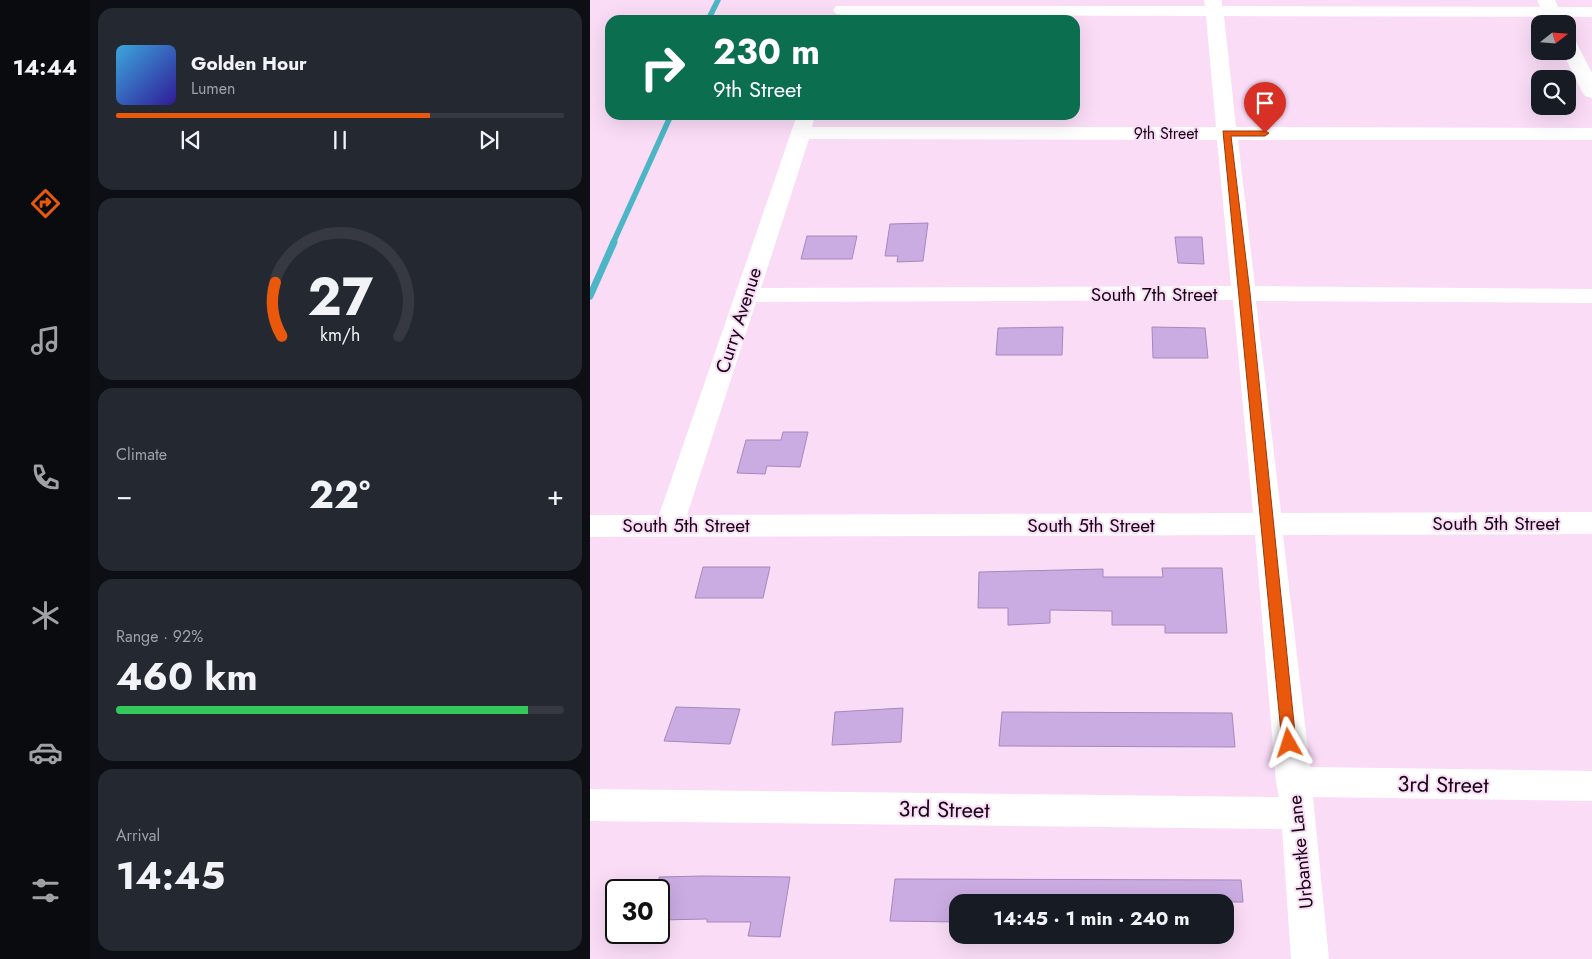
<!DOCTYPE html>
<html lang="en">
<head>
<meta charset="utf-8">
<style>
  body { margin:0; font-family:Jost,sans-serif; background:#242831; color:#f1f3f6; height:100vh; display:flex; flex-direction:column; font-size:19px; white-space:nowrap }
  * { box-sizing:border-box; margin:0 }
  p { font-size:16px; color:#9ea1a6 }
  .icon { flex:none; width:28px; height:28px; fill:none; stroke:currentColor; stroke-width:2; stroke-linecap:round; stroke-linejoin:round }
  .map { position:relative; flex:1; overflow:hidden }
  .drawer { display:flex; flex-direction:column; gap:8px; padding:8px; background:#0d0f14; width:500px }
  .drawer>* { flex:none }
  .banner { position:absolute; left:15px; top:15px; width:475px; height:105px; border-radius:15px; box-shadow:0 5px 20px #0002; background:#0b6e4f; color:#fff; overflow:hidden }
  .needle { width:32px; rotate:73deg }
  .tools { position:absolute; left:941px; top:15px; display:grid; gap:10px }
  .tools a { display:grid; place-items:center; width:45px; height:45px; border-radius:10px; background:#171b24; box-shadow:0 5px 20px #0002; font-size:25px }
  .speed { position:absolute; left:15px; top:879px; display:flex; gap:10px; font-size:25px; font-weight:700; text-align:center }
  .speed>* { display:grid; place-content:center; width:65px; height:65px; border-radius:50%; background:#171b24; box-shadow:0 5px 20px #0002; line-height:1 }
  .speed .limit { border:2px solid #111; border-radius:8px; background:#fff; color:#111 }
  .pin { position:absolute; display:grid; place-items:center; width:42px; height:42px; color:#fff; margin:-51px -21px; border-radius:50% 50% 50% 0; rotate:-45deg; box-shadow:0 0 5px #0007 }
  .pin .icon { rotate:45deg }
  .me { position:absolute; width:55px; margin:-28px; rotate:354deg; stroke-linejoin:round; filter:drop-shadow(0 0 4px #0008) }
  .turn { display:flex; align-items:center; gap:18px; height:105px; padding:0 25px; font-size:22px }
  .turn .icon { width:65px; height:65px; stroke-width:2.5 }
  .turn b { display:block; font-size:35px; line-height:42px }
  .big { font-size:38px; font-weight:700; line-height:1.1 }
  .drawer .widget { flex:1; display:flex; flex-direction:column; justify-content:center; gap:8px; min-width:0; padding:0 18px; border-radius:15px; background:#242831 }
  .drawer .dial { align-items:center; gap:0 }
  .dial svg { height:130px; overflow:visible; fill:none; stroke:#363941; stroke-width:7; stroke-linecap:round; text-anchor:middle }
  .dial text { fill:#f1f3f6; stroke:none }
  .song { display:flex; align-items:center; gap:15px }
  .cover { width:60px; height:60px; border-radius:8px; background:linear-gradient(135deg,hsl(200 70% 55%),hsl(250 70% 35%)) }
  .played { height:5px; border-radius:2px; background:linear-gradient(90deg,#ea580c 70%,#363941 70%) }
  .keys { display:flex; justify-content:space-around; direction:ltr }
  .heat { display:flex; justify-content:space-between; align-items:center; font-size:28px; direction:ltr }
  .charge { height:8px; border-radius:4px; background:linear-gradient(90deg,#34c759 92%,#363941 0) }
  .trip { position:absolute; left:359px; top:894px; width:285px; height:50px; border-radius:15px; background:#171b24; box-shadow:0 5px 20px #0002; font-weight:700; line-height:50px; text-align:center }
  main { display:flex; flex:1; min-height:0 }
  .dock { display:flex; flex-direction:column; width:90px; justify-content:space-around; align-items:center; background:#090b0e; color:#9ea1a6 }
  .dock .icon { width:35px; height:35px }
  .dock .selected { color:#ea580c }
  .dock b { font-size:22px; color:#f1f3f6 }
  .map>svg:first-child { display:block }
</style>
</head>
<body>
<main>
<nav class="dock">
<b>14:44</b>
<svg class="icon selected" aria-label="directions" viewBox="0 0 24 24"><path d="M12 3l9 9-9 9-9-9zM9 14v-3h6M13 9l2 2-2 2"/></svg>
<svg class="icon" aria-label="music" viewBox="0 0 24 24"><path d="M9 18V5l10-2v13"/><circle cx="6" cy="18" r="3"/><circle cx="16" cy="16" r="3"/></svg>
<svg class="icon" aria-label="phone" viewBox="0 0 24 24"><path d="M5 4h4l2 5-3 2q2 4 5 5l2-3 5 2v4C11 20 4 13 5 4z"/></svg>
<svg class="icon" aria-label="climate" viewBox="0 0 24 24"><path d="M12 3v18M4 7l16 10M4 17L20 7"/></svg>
<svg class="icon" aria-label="car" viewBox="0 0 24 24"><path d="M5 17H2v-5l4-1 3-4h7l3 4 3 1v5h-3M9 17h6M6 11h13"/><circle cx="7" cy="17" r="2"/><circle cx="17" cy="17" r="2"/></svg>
<svg class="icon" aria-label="filters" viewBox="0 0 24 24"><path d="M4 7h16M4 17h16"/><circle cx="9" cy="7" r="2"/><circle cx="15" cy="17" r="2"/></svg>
</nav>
<section class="drawer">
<div class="widget">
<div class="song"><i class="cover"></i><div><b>Golden Hour</b><p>Lumen</p></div></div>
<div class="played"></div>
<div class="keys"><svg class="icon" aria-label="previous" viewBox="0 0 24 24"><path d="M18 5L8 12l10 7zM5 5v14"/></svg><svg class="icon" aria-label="pause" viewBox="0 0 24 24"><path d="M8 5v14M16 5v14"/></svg><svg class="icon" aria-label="next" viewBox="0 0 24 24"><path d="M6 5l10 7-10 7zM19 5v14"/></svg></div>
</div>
<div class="widget dial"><svg viewBox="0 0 100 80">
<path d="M14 69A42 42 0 1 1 86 69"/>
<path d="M14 69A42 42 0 0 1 10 36" stroke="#ea580c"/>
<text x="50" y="56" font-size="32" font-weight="700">27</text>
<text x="50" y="72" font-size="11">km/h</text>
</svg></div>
<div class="widget"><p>Climate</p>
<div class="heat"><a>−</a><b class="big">22°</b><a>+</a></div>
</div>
<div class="widget"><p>Range · 92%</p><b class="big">460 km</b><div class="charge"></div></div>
<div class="widget"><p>Arrival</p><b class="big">14:45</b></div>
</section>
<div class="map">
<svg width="1002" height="959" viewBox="0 0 1002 959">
  <rect width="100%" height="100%" fill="#fadcf7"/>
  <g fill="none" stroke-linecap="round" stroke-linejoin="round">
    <path stroke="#4cb6c6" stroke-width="5.5" d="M118,20L128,0
      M23,243L81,115"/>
    <path stroke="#4cb6c6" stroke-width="7" d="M0,296L24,242"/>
  </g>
  <path fill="#caace2" stroke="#a588bc" d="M338,223L333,261L307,262L308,256H295L300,224Z
    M217,236H267L262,259H211Z
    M585,237H612L614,264L588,263Z
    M473,327L472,355H406L408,328Z
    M562,327L615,328L618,358H563Z
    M193,432H218L210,467L177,466L175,474L147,473L156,440H191Z
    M113,567H180L173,598H105Z
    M572,568H632L637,633H575V625H522V611L460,610V623L418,625V608H388L389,572L513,569V577H573Z
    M86,707L150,709L140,744L74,741Z
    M313,708L311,742L242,745L245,712Z
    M412,712L642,713L645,747L409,746Z
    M113,876L200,877L190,937L158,936L161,922H117V919L69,920V877Z
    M305,879L651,880L653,902H368V922L300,921Z"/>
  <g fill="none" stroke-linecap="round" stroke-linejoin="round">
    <path fill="#fff" fill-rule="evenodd" d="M614,0H632V6L1002,7V17L634,16L646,127L1002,128V140H648L665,286L1002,289V303L666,301L691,513L1002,512V534L693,535L720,767L1002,771V801L723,797L739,959H701L692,829L0,821V789L689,797L686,782L665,535L0,537V515H69L207,115H225L222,127H626L616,16L252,15L246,14L243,10L246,6H615ZM219,139L627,140L641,286L171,288ZM643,300L663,513L97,515L166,302Z"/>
    <path fill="#fff" fill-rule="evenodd" d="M947,0H965L976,24H958Z
      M978,38L985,40L1002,73V98L995,96L992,92L972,51H978Z"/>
  </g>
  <path fill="#ea580c" stroke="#983908" d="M633,131H675L679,133L675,136H641L660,293L706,743L704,747L699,749L694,747L692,743Z"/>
  <g text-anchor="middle" stroke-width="4" stroke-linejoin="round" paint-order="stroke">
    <g font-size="16" fill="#150614" stroke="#fadcf7">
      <text x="576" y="139">9th Street</text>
    </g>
    <g font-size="19" fill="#150614" stroke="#fadcf7">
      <text x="564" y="301">South 7th Street</text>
      <text transform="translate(148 320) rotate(-72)" y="7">Curry Avenue</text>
      <text x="906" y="530">South 5th Street</text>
      <text x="96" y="532">South 5th Street</text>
      <text x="501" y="532">South 5th Street</text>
      <text transform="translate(710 852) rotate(-96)" y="7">Urbantke Lane</text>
    </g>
    <g font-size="22" fill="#150614" stroke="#fadcf7">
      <text transform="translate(853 784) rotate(1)" y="8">3rd Street</text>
      <text transform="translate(354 809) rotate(1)" y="8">3rd Street</text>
    </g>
  </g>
</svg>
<div class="tools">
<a><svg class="needle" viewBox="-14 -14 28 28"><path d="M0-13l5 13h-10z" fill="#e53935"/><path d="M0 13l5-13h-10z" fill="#9ea1a6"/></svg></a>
<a><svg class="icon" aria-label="search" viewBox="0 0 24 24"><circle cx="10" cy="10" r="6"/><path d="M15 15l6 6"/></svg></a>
</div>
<div class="speed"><div class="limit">30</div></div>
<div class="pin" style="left:675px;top:133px;background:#d93025"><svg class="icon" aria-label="arrive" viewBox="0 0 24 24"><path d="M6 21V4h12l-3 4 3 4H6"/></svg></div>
<svg class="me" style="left:699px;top:743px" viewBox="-20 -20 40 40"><path d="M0-17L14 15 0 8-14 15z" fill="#ea580c" stroke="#fff" stroke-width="4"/></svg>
<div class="trip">14:45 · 1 min · 240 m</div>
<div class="banner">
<div class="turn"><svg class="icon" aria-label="right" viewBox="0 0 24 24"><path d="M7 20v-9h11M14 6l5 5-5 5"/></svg><div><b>230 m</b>9th Street</div></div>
</div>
</div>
</main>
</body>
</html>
